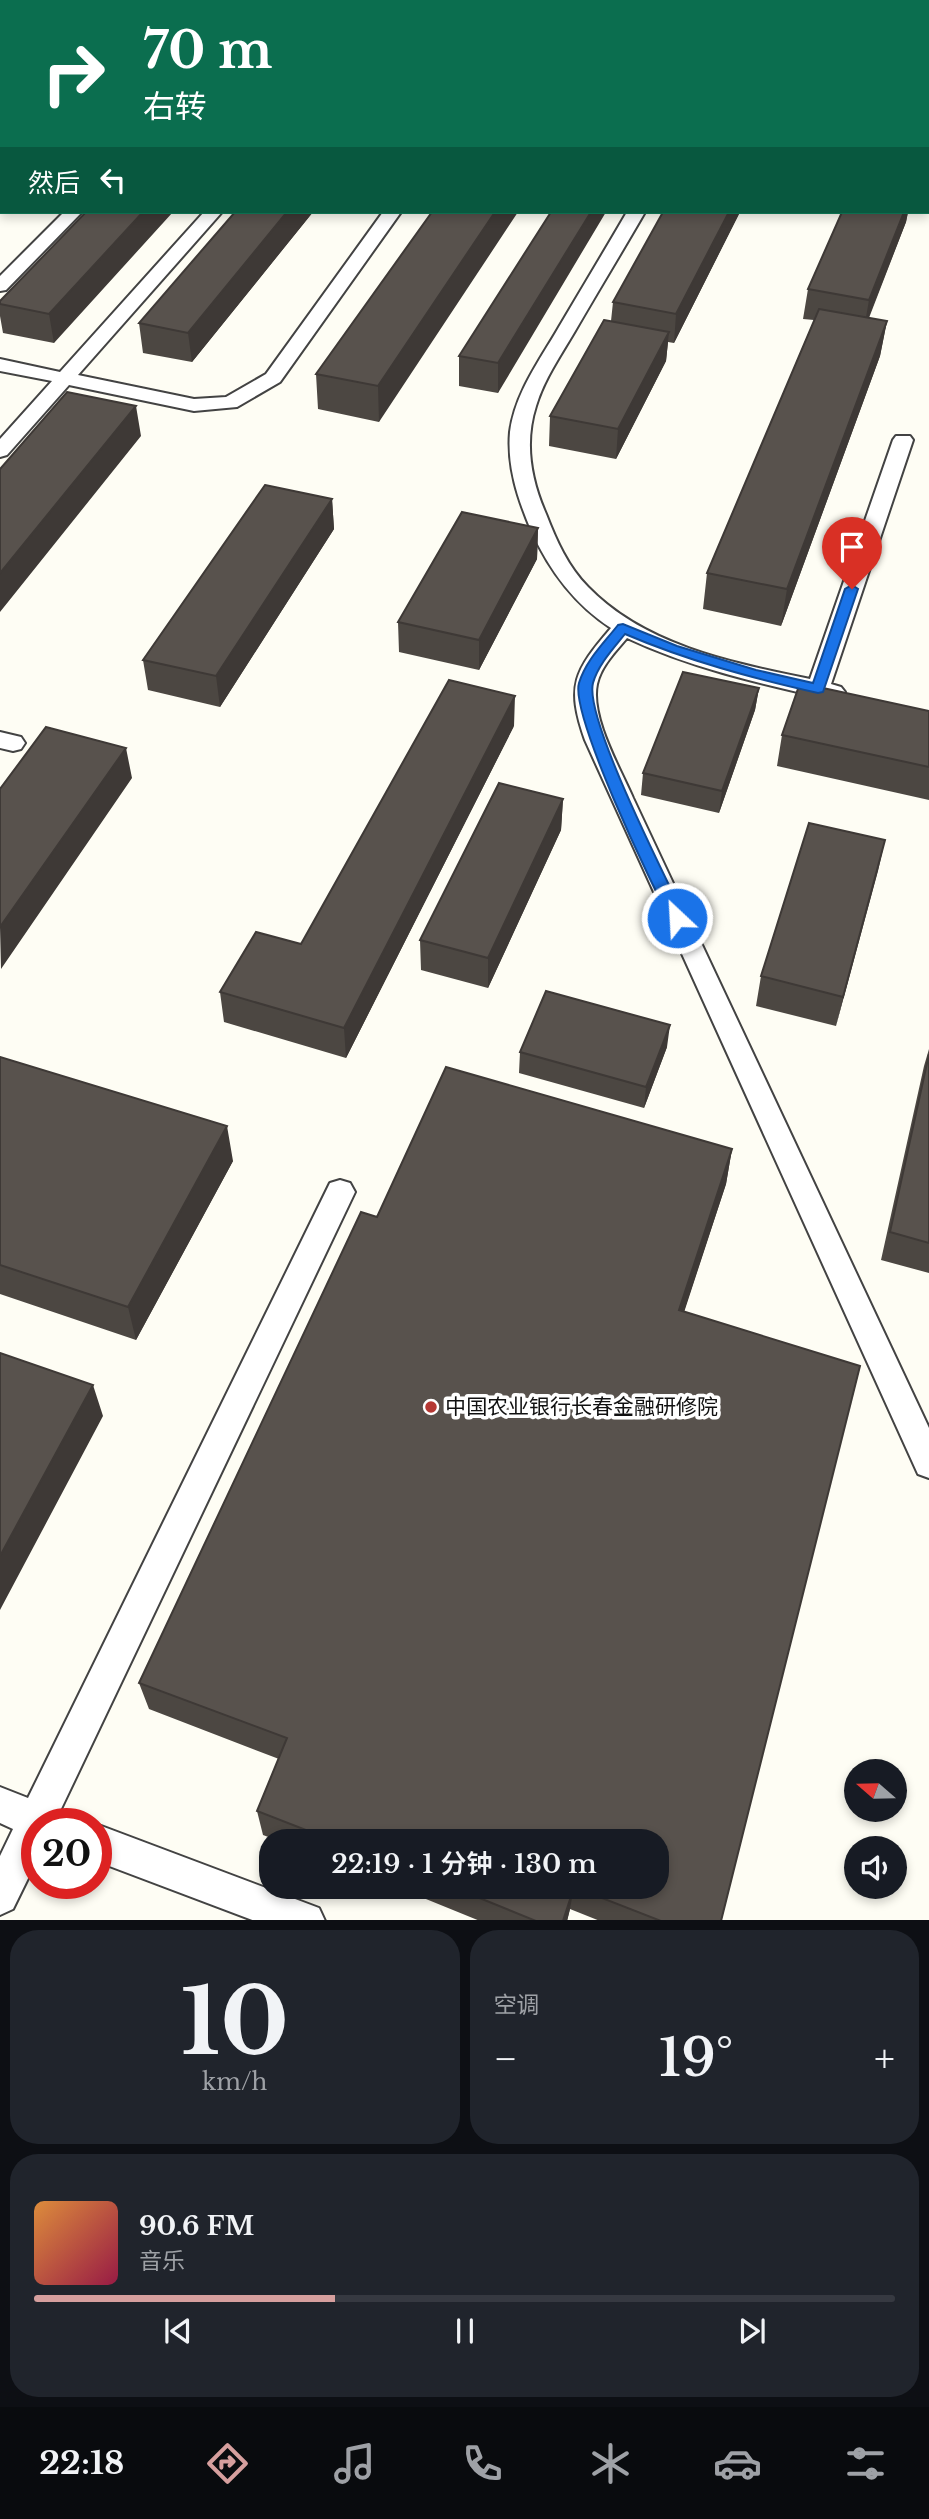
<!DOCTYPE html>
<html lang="zh">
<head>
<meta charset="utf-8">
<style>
  body { margin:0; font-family:"Libre Baskerville","Noto Sans SC",serif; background:#20242c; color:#f1f3f6; height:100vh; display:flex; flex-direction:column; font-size:26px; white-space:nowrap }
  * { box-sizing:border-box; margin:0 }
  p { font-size:23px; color:#9ea1a6 }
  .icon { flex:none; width:38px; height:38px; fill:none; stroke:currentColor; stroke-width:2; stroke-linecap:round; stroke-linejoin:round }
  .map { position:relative; height:1920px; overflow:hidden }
  .sheet { display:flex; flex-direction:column; gap:10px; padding:10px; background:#0d0f14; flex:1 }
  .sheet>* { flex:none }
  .guide { position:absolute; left:0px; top:0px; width:929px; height:214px; box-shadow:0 4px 10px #0003; background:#0b6e4f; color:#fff; overflow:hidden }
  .needle { width:46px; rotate:290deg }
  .buttons { position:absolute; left:844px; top:1759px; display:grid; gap:14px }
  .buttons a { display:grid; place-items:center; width:63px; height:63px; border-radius:50%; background:#171b24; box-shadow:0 4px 10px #0003; font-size:35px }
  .speed { position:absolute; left:21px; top:1808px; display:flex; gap:14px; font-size:35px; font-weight:700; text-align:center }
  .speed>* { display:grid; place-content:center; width:91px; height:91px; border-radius:50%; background:#171b24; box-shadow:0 4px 10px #0003; line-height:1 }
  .speed .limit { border:10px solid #d22; background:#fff; color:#111 }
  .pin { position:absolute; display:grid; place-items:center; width:60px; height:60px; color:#fff; margin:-72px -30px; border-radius:50% 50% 50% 0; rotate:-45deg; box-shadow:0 0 7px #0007 }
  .pin .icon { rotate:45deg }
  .me { position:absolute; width:77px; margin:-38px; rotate:335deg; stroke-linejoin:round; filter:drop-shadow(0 0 5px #0008) }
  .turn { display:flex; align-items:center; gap:24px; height:147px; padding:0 28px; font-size:32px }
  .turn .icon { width:91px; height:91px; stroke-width:2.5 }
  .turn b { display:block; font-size:49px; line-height:60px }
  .then { display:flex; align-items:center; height:66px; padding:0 28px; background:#0003; gap:14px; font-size:26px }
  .big { font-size:52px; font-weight:600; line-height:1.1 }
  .sheet .tile { flex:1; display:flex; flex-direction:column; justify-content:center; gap:10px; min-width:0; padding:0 24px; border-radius:28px; background:#20242c }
  .sheet .dial { align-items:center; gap:0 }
  .dial b { font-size:91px; line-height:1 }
  .song { display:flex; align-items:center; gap:21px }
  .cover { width:84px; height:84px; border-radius:10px; background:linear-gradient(135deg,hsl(30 70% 55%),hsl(340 70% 35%)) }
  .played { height:7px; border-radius:4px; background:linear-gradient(90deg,#d69f9e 35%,#363941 35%) }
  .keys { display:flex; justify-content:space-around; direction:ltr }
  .heat { display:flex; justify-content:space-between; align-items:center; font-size:38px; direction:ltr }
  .sheet .tiles { flex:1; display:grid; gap:10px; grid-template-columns:1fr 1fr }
  .tile:last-child { grid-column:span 2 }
  .trip { position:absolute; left:259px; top:1829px; width:410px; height:70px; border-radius:28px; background:#171b24; box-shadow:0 4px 10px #0003; font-weight:600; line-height:70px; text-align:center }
  .menu { display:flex; height:112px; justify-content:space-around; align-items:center; background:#090b0e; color:#9ea1a6 }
  .menu .icon { width:49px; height:49px }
  .menu .active { color:#d69f9e }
  .menu b { font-size:32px; color:#f1f3f6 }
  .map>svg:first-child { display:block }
</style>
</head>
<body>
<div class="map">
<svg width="929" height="1921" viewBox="0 0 929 1921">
  <rect width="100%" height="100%" fill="#fefdf4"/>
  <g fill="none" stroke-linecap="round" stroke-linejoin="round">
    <defs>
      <path id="lane" d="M111,0H126L110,2Z
        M240,0H255L239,2Z
        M393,0H408L392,2Z
        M542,0H557L541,2Z
        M769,0H783L768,2Z
        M64,212H82L6,290L0,291V276Z
        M204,212H222L78,375L194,399L226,397L266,374L383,212H401L280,382L237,407L194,411L69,385L7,455L0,457V439L52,381L0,371V359L60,372Z
        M627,212H645C622,252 598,291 575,331C561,355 544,379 536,406C524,443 531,480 546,514C556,540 568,567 588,587C645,646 733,663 810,679L893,440L896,436H910L913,440L831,684L841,687L845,692L841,697L833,700C763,684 693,669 627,638C616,651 601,666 597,684C590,717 620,768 633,798L929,1428V1478L918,1474L585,740C566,686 574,671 611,628C574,604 549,570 531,530C518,499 507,467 510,432C515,393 540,360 559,327C582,288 605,250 627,212Z
        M0,732L21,737L25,743L21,749L13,751L0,748Z
        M340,1180L350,1183L355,1192L60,1811L65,1824H37V1860L13,1909L0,1915V1856L13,1829L0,1823V1787L28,1798L330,1183Z
        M96,1824L319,1908L325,1921H255L96,1861Z"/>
      <path id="street" d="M0,34H2V48H0Z"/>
    </defs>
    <use href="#lane" stroke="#434343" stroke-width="4"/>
    <use href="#street" stroke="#434343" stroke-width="4"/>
    <use href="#lane" fill="#fff" fill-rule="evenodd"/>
    <use href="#street" fill="#fff" fill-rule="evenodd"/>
  </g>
  <path fill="#4c4742" d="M3,0H62L60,2H4Z
    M0,43L2,44V95L0,94Z
    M929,99V144H928V102Z
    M86,212L54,343L3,333L0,316V301Z
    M235,212H313L192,362L143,353L139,323Z
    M432,212L379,422L318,409L316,374Z
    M551,212L498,393L459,386V356Z
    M663,212H740L674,343L668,342L666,361L616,459L549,446L550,416L611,321L613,302Z
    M842,212H908L906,222L869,318L887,321L880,356L781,626L703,609L707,573L814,320L803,319L808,289Z
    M332,499L334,529L220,707L148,690L143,660Z
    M538,528L537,559L479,670L399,652L398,622Z
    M759,688L755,710L719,813L641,795L643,773Z
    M929,711V800L777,766L782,735Z
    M514,726L346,1058L224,1022L220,992L301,944Z
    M563,799L561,830L488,988L421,970L420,940Z
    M885,840L836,1026L756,1006L761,976Z
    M667,1047L644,1108L519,1073L520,1052Z
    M929,1049V1273L881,1260L924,1066Z
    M0,1057L233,1161L136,1340L0,1294Z
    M732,1149L726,1184L684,1311L721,1921H600L570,1909L567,1921H480L394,1886H656V1841H279L263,1835L257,1811L279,1759L149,1709L139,1683L377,1217Z"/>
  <path fill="#3e3936" d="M42,0H62L60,2H42Z
    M180,0H202L200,2H178Z
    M322,0H341L340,2H321Z
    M464,0H486L484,2H463Z
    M640,0H656L655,2H639Z
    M722,0H735L734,2H721Z
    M2,159V193L0,194V161Z
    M143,212H173L54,343L49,314Z
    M287,212H313L192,362L188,333Z
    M495,212H518L379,422L378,386Z
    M591,212H606L498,393V363Z
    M729,212H740L674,343L676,314Z
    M904,212H908L906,222L864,329L869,300Z
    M887,321L880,356L781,626L787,589Z
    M669,332L666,361L616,459L618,429Z
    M136,406L141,436L0,612V573Z
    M332,499L334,529L220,707L216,676Z
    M538,528L537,559L479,670V640Z
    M759,688L755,710L719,813L722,791Z
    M515,696L514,726L346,1058L344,1028Z
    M126,748L132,778L1,969L0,927Z
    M563,799L561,830L488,988V958Z
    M885,840L878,871L836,1026L843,997Z
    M670,1025L667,1047L644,1108L646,1087Z
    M227,1126L233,1161L136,1340L128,1307Z
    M732,1149L726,1184L674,1343L679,1310Z
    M93,1385L103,1416L0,1610V1556Z
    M574,1887L570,1909L567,1921H563Z"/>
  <path fill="#58524d" stroke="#3e3936" stroke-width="2" d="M127,0H180L178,2H125Z
    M276,0H322L321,2H274Z
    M416,0H464L463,2H415Z
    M589,0H640L639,2H587Z
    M687,0H722L721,2H686Z
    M820,0H874V2H819Z
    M0,43L2,44V68H0Z
    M929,99V115H928V102Z
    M2,104V159L0,161V106Z
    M86,212H143L49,314L0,304V301Z
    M235,212H287L188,333L139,323Z
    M432,212H495L378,386L316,374Z
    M551,212H591L498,363L459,356Z
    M663,212H729L676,314L613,302Z
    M842,212H904L869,300L808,289Z
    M819,309L887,321L787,589L707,573Z
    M604,320L669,332L618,429L550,416Z
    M67,392L136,406L0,573V469Z
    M265,485L332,499L216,676L143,660Z
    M462,512L538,528L479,640L398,622Z
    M683,672L759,688L722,791L643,773Z
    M449,680L515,696L344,1028L220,992L256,932L301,944Z
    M800,683L929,711V767L782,735Z
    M46,727L126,748L0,927V789Z
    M499,783L563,799L488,958L420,940Z
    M809,823L885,840L843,997L761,976Z
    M546,991L670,1025L646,1087L520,1052Z
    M929,1054V1243L890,1232Z
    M0,1057L227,1126L128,1307L0,1265Z
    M446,1067L732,1149L679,1310L860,1366L721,1921H661L574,1887L563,1921H536L450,1886H656V1841H334L257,1811L287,1738L139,1683L361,1212L377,1217Z
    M0,1353L93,1385L0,1556Z"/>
  <path fill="#1a73e8" stroke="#114b97" stroke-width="2" d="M852,585L858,589L823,692L818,693C752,678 688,661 625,634C613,649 598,665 593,683C584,718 666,878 685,918L683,922H672C652,887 570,714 579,683C586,660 604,643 618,625L623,624L677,646L756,670L813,683L845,589Z"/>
  <circle fill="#b53833" stroke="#fff" stroke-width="2.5" cx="431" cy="1407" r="7"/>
  <g text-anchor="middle" stroke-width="7" stroke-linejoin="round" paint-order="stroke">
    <g font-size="21" fill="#101010" stroke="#fff" text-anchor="start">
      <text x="445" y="1414">中国农业银行长春金融研修院</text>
    </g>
  </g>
</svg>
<div class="buttons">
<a><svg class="needle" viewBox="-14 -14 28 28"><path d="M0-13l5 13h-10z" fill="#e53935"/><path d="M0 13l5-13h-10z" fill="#9ea1a6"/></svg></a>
<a><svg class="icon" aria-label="sound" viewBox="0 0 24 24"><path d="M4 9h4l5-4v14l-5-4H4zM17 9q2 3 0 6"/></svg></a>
</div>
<div class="speed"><div class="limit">20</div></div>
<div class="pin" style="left:852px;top:589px;background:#d93025"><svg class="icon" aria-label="arrive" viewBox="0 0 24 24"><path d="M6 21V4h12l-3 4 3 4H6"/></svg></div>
<svg class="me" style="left:677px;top:918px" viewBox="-20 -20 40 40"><circle r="17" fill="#1a73e8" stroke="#fff" stroke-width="3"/><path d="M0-11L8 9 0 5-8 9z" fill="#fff"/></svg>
<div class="trip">22:19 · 1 分钟 · 130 m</div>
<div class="guide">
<div class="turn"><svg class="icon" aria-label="right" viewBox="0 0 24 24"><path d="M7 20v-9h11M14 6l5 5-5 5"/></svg><div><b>70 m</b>右转</div></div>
<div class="then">然后<svg class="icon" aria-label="left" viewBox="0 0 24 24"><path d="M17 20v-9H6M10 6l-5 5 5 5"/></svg></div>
</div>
</div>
<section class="sheet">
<div class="tiles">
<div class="tile dial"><b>10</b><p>km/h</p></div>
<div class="tile"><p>空调</p>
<div class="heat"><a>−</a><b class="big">19°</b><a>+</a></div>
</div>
<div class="tile">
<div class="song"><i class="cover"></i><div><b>90.6 FM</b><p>音乐</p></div></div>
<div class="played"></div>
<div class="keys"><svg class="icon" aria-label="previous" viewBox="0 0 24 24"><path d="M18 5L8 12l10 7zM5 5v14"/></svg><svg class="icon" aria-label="pause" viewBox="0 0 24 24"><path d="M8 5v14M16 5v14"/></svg><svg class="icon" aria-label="next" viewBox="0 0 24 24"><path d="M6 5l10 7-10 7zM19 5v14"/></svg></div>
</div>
</div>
</section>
<nav class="menu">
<b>22:18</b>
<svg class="icon active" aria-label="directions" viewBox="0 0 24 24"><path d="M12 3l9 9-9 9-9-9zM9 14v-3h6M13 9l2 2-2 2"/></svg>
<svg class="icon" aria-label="music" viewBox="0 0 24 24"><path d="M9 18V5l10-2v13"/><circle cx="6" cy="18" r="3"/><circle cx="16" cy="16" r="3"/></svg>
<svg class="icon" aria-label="phone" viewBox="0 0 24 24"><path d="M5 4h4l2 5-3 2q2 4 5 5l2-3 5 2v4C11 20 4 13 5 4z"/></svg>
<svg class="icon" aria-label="climate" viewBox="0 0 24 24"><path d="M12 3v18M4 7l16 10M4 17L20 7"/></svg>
<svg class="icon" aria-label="car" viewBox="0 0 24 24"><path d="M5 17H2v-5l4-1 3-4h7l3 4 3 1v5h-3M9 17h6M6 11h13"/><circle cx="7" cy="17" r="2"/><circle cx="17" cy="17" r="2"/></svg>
<svg class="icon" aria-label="filters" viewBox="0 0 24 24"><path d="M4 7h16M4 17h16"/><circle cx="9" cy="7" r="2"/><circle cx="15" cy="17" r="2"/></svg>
</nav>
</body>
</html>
